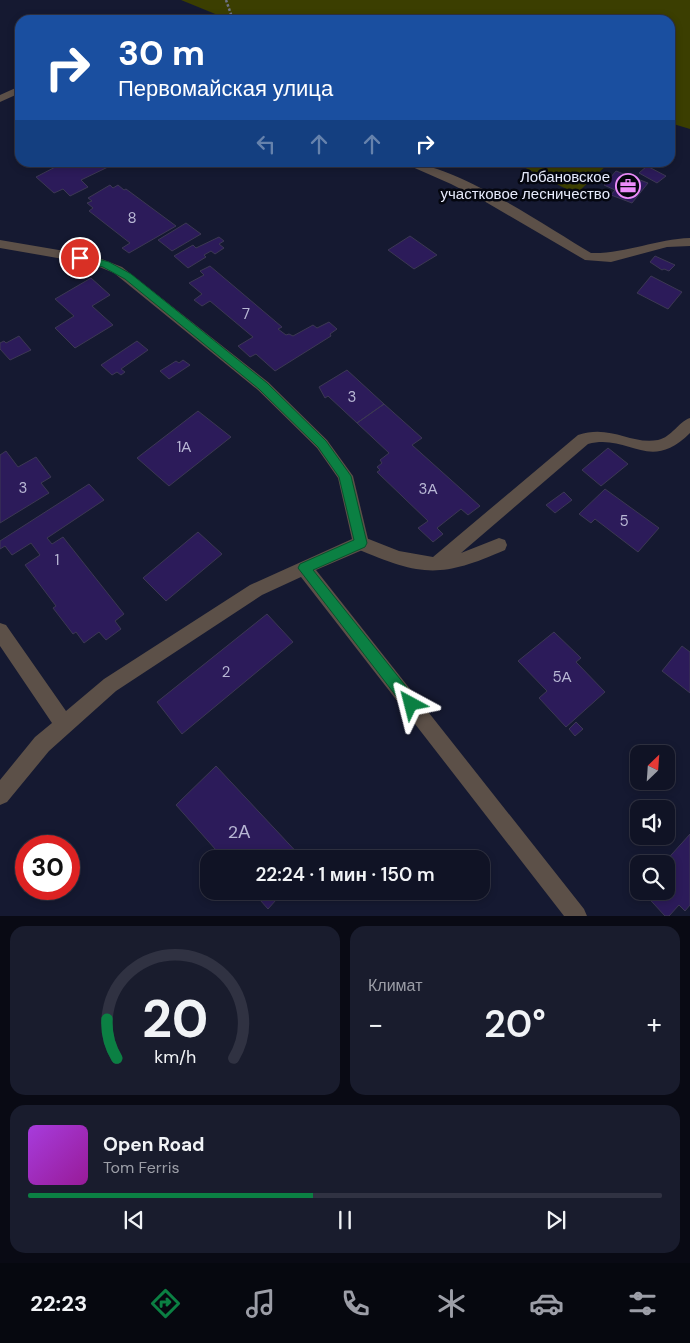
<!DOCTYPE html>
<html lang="ru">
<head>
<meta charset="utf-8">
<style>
  body { margin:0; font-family:"DM Sans",sans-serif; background:#191c2d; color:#f1f3f6; height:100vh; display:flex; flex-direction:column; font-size:19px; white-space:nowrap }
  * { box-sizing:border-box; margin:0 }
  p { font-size:16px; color:#9c9ea7 }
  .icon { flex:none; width:28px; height:28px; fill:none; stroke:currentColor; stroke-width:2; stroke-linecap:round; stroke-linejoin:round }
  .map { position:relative; height:916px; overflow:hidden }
  .side { display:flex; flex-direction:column; gap:10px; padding:10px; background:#090a14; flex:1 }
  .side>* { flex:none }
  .top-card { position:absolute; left:15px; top:15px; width:660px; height:152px; border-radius:15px; box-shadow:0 2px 8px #0003,0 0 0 1px #303242; background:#1a4fa0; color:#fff; overflow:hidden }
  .needle { width:32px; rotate:25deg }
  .controls { position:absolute; left:630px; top:745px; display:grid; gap:10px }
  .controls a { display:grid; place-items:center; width:45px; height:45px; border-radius:10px; background:#101325; box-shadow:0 2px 8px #0003,0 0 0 1px #303242; font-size:25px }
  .speed { position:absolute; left:15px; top:835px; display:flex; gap:10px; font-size:25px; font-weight:700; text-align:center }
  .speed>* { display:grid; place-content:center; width:65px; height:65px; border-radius:50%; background:#101325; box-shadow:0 2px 8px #0003,0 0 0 1px #303242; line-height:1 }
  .speed .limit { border:8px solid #d22; background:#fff; color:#111 }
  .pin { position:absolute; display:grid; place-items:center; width:42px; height:42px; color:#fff; margin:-21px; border:2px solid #fff; border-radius:50%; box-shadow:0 1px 5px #0007 }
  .me { position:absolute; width:55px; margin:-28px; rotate:322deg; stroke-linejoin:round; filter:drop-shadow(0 0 4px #0008) }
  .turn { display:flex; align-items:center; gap:18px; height:105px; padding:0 20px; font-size:22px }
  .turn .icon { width:65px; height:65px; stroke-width:2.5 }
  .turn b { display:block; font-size:35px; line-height:42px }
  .lanes { display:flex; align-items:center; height:48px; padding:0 20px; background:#0003; justify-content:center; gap:25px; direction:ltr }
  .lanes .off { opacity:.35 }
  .big { font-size:38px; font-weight:600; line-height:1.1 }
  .side .tile { flex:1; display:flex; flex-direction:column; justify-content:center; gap:8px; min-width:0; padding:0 18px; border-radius:15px; background:#191c2d }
  .side .dial { align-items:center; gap:0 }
  .dial svg { height:130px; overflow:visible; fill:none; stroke:#303242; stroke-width:7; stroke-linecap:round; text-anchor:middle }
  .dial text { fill:#f1f3f6; stroke:none }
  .song { display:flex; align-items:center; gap:15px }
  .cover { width:60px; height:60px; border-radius:8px; background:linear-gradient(135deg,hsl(280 70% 55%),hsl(300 70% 35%)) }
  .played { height:5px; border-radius:2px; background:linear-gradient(90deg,#0b8043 45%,#303242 45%) }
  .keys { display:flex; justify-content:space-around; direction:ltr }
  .heat { display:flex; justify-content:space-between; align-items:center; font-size:28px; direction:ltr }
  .side .tiles { flex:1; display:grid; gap:10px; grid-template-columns:1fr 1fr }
  .tile:last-child { grid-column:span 2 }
  .trip { position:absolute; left:200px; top:850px; width:290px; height:50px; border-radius:15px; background:#101325; box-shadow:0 2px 8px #0003,0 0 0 1px #303242; font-weight:600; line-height:50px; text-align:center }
  .menu { display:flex; height:80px; justify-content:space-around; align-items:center; background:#06080f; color:#9c9ea7 }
  .menu .icon { width:35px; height:35px }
  .menu .active { color:#0b8043 }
  .menu b { font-size:22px; color:#f1f3f6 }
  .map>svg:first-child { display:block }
</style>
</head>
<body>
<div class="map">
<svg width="690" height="916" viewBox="0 0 690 916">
  <rect width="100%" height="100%" fill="#151931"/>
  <path fill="#3b3e01" d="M181,0H690V129L670,123V20H230Z
    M516,163L609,162V163L576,194Z"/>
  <path fill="#2c1b5a" stroke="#3c3853" d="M65,162H106L110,166L81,180L88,187L70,196L63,189L54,193L36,177Z
    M647,166L666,176L657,183L639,173Z
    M616,171L648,183L632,203L611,195L615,190L604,185Z
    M110,185L113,188L118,185L124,190L126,189L176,226L129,253L122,248L130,243L89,211L93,208L87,203L92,201L88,198Z
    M186,223L201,234L172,251L158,240Z
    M410,236L437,255L414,269L388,250Z
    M219,237L224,241L219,244L224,248L215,254L211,251L204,255L206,257L188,268L174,256L193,245L196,248Z
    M655,256L675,265L669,271L664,269L662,270L650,262Z
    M210,266L282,327L278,329L286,335L289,334L293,336L313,325L317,328L329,322L337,329L330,334L331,336L275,371L256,354L250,357L238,346L253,337L210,301L202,306L194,300L202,294L189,283L204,275L200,271Z
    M651,276L682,292L668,309L637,293Z
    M91,278L110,295L92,306L113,325L75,348L55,328L74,316L55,299Z
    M19,336L31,350L10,360L0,349V343L4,341L6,343Z
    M137,341L148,350L121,369L125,372L121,375L117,372L112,375L101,365Z
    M183,360L190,365L169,379L160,371L176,361L179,363Z
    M347,370L384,404L357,423L328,396L325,398L319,387Z
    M384,404L422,438L412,445L480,506L468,515L461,509L437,528L443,534L433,542L418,528L428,521L377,472L380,470L377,467L382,463L380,460L389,453L357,423Z
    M198,411L231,437L169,486L137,458Z
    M608,448L628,464L601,486L582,470Z
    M6,451L18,467L36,457L51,477L41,483L49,493L0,523V455Z
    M89,484L104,500L47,538L52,544L63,537L124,614L115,621L121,629L106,640L99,632L84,643L76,632L73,634L53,608L56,606L25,565L40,555L31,543L12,555L5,546L0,549V541Z
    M605,489L659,528L638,552L595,519L591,523L579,514Z
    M564,492L572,500L555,513L546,505Z
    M198,532L222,554L166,601L143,578Z
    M267,614L293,642L182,734L157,702Z
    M554,632L581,658L576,662L605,692L566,727L539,698L547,691L518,661Z
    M682,646L690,652V693L662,671Z
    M576,722L583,729L575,736L569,729Z
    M216,766L303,859H224L176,805Z
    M690,834V905L685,911L679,905L669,916H665L642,891H666V864H663Z
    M252,891H284L268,909Z"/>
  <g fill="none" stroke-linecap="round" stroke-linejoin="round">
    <path stroke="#6f7388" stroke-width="2.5" stroke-dasharray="2.5 2" stroke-linecap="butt" d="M226,0L233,20"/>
    <path fill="#5c5048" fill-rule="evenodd" d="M690,418V433C649,474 629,433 588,444L461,553L499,538L505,540L507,545L505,550C439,579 421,576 355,548L353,543L355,538L361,536L399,551L433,557L578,435C611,424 630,445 658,440C672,437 678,422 690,418Z"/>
    <path fill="#5c5048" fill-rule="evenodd" d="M20,86V93L0,102V95Z
      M401,162C453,162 544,225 591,253C625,254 656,239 690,238V246L667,247L611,262L585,260L484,201L451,184Z
      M0,240L94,256L122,267L268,382L327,440L353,476L369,543L367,548L316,570L584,909L587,916H564L301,577L262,595L116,691L49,751L7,802L0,805V780L35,737L52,723L0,646V623L6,625L66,711L104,679L250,585L352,539L338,478L317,448L258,390L114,273L92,264L0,248Z"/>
  </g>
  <path fill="#0b8043" stroke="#07532c" d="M80,254L109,262L131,274L267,383L326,441L351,476L367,543L365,547L313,570L416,699L418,704L416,709L411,711L406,709L298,568L300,564L354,540L339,477L318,447L259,389L125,279L103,267L76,260L75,258Z"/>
  <defs>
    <symbol id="office-ring" viewBox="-11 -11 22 22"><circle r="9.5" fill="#04060f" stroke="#ec8cfa" stroke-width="1.5"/><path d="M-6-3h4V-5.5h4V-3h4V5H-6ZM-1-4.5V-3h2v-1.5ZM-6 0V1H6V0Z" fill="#ec8cfa"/></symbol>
  </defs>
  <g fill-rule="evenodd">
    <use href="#office-ring" x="614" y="172" width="28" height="28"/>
  </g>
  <g text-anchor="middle" stroke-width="5" stroke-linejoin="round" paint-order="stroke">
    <g font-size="15" fill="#e7ebfc" stroke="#04060f" text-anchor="end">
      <text x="610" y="182">Лобановское<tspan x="610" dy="17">участковое лесничество</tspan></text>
    </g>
    <g font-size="15" fill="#b8b7d4">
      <text x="132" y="223">8</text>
      <text x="246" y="319">7</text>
      <text x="352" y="402">3</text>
      <text x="184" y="452">1А</text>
      <text x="23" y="493">3</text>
      <text x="428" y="494">3А</text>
      <text x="624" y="526">5</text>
      <text x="57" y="565">1</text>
      <text x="226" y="677">2</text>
      <text x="562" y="682">5А</text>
    </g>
    <g font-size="18" fill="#b8b7d4">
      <text x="239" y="838">2А</text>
    </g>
  </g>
</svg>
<div class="controls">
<a><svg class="needle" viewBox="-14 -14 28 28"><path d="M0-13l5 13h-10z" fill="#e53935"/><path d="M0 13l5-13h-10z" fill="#9c9ea7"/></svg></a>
<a><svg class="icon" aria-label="sound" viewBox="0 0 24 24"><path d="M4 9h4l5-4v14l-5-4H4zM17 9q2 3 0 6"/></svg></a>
<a><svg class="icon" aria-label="search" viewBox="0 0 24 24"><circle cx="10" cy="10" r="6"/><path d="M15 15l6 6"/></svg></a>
</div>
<div class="speed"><div class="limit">30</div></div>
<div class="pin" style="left:80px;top:258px;background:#d93025"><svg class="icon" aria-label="arrive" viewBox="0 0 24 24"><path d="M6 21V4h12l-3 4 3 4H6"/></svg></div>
<svg class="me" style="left:411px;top:704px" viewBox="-20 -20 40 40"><path d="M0-17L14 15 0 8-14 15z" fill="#0b8043" stroke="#fff" stroke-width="4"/></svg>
<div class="trip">22:24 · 1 мин · 150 m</div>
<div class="top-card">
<div class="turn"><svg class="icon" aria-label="right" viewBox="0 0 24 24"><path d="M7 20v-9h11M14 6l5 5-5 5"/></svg><div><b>30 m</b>Первомайская улица</div></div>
<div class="lanes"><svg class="icon off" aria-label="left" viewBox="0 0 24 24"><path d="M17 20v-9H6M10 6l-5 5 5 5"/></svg><svg class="icon off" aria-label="ahead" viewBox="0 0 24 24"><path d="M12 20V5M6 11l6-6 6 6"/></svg><svg class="icon off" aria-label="ahead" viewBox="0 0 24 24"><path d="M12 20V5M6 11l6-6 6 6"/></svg><svg class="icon" aria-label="right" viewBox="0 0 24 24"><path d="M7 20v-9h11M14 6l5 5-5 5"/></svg></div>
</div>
</div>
<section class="side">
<div class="tiles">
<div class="tile dial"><svg viewBox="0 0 100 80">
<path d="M14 69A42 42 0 1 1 86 69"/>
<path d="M14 69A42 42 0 0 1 8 45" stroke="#0b8043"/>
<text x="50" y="56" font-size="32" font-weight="700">20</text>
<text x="50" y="72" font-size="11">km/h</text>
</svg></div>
<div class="tile"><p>Климат</p>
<div class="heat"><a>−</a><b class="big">20°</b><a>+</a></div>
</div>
<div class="tile">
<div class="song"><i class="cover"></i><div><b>Open Road</b><p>Tom Ferris</p></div></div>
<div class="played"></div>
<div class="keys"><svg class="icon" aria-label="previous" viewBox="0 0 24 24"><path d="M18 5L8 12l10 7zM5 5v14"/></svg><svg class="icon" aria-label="pause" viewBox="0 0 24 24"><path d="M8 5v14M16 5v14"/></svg><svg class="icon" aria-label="next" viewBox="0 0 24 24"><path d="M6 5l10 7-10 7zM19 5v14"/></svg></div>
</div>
</div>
</section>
<nav class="menu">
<b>22:23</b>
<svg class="icon active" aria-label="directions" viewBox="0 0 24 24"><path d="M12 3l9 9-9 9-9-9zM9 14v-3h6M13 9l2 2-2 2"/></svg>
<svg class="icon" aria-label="music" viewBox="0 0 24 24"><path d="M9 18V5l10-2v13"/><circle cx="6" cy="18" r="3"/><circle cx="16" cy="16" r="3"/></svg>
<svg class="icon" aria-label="phone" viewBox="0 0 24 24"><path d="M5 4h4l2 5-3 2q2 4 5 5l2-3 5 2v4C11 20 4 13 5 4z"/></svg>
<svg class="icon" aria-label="climate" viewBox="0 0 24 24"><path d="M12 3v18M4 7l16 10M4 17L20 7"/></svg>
<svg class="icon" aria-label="car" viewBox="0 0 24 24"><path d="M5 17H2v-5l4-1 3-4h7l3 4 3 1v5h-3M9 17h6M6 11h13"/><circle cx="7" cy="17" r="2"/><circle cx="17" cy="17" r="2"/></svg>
<svg class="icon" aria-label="filters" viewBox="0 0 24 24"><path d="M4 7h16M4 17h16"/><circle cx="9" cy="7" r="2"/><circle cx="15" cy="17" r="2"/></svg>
</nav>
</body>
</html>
